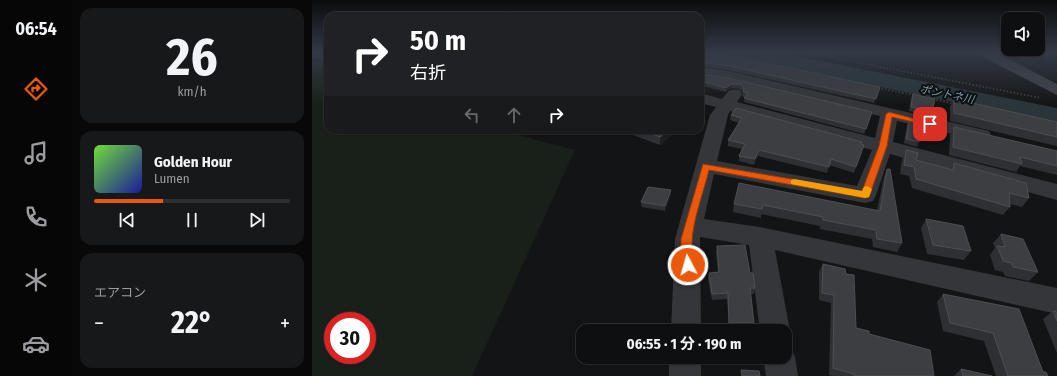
<!DOCTYPE html>
<html lang="ja">
<head>
<meta charset="utf-8">
<style>
  body { margin:0; font-family:"Fira Sans Condensed","Noto Sans JP",sans-serif; background:#171819; color:#f1f3f6; height:100vh; display:flex; flex-direction:column; font-size:15px; white-space:nowrap }
  * { box-sizing:border-box; margin:0 }
  p { font-size:13px; color:#9b9c9f }
  .icon { flex:none; width:22px; height:22px; fill:none; stroke:currentColor; stroke-width:2; stroke-linecap:round; stroke-linejoin:round }
  .map { position:relative; flex:1; overflow:hidden }
  .panel { display:flex; flex-direction:column; gap:8px; padding:8px; background:#080809; width:240px }
  .panel>* { flex:none }
  .banner { position:absolute; left:12px; top:12px; width:380px; height:122px; border-radius:12px; box-shadow:0 1px 3px #0004,0 0 0 1px #2e2f30; background:#202124; color:#fff; overflow:hidden }
  .buttons { position:absolute; left:689px; top:12px; display:grid; gap:8px }
  .buttons a { display:grid; place-items:center; width:44px; height:44px; border-radius:8px; background:#0e0f10; box-shadow:0 1px 3px #0004,0 0 0 1px #2e2f30; font-size:20px }
  .speed { position:absolute; left:12px; top:312px; display:flex; gap:8px; font-size:20px; font-weight:700; text-align:center }
  .speed>* { display:grid; place-content:center; width:52px; height:52px; border-radius:50%; background:#0e0f10; box-shadow:0 1px 3px #0004,0 0 0 1px #2e2f30; line-height:1 }
  .speed .limit { border:6px solid #d22; background:#fff; color:#111 }
  .pin { position:absolute; display:grid; place-items:center; width:34px; height:34px; color:#fff; margin:-17px; border-radius:8px; box-shadow:0 2px 6px #0006 }
  .me { position:absolute; width:44px; margin:-22px; rotate:354deg; stroke-linejoin:round; filter:drop-shadow(0 0 3px #0008) }
  .turn { display:flex; align-items:center; gap:14px; height:84px; padding:0 20px; font-size:18px }
  .turn .icon { width:52px; height:52px; stroke-width:2.5 }
  .turn b { display:block; font-size:28px; line-height:34px }
  .lanes { display:flex; align-items:center; height:38px; padding:0 20px; background:#0003; justify-content:center; gap:20px; direction:ltr }
  .lanes .off { opacity:.35 }
  .big { font-size:30px; font-weight:700; line-height:1.1 }
  .panel .widget { flex:1; display:flex; flex-direction:column; justify-content:center; gap:6px; min-width:0; padding:0 14px; border-radius:12px; background:#171819 }
  .panel .dial { align-items:center; gap:0 }
  .dial b { font-size:52px; line-height:1 }
  .song { display:flex; align-items:center; gap:12px }
  .cover { width:48px; height:48px; border-radius:6px; background:linear-gradient(135deg,hsl(100 70% 55%),hsl(240 70% 35%)) }
  .played { height:4px; border-radius:2px; background:linear-gradient(90deg,#ea580c 35%,#2e2f30 35%) }
  .keys { display:flex; justify-content:space-around; direction:ltr }
  .heat { display:flex; justify-content:space-between; align-items:center; font-size:22px; direction:ltr }
  .trip { position:absolute; left:264px; top:324px; width:216px; height:40px; border-radius:12px; background:#0e0f10; box-shadow:0 1px 3px #0004,0 0 0 1px #2e2f30; font-weight:700; line-height:40px; text-align:center }
  main { display:flex; flex:1; min-height:0 }
  .menu { display:flex; flex-direction:column; width:72px; justify-content:space-around; align-items:center; background:#060606; color:#9b9c9f }
  .menu .icon { width:28px; height:28px }
  .menu .selected { color:#ea580c }
  .menu b { font-size:18px; color:#f1f3f6 }
  .map>svg:first-child { display:block }
</style>
</head>
<body>
<main>
<nav class="menu">
<b>06:54</b>
<svg class="icon selected" aria-label="directions" viewBox="0 0 24 24"><path d="M12 3l9 9-9 9-9-9zM9 14v-3h6M13 9l2 2-2 2"/></svg>
<svg class="icon" aria-label="music" viewBox="0 0 24 24"><path d="M9 18V5l10-2v13"/><circle cx="6" cy="18" r="3"/><circle cx="16" cy="16" r="3"/></svg>
<svg class="icon" aria-label="phone" viewBox="0 0 24 24"><path d="M5 4h4l2 5-3 2q2 4 5 5l2-3 5 2v4C11 20 4 13 5 4z"/></svg>
<svg class="icon" aria-label="climate" viewBox="0 0 24 24"><path d="M12 3v18M4 7l16 10M4 17L20 7"/></svg>
<svg class="icon" aria-label="car" viewBox="0 0 24 24"><path d="M5 17H2v-5l4-1 3-4h7l3 4 3 1v5h-3M9 17h6M6 11h13"/><circle cx="7" cy="17" r="2"/><circle cx="17" cy="17" r="2"/></svg>
</nav>
<section class="panel">
<div class="widget dial"><b>26</b><p>km/h</p></div>
<div class="widget">
<div class="song"><i class="cover"></i><div><b>Golden Hour</b><p>Lumen</p></div></div>
<div class="played"></div>
<div class="keys"><svg class="icon" aria-label="previous" viewBox="0 0 24 24"><path d="M18 5L8 12l10 7zM5 5v14"/></svg><svg class="icon" aria-label="pause" viewBox="0 0 24 24"><path d="M8 5v14M16 5v14"/></svg><svg class="icon" aria-label="next" viewBox="0 0 24 24"><path d="M6 5l10 7-10 7zM19 5v14"/></svg></div>
</div>
<div class="widget"><p>エアコン</p>
<div class="heat"><a>−</a><b class="big">22°</b><a>+</a></div>
</div>
</section>
<div class="map">
<svg width="745" height="376" viewBox="0 0 745 376">
  <rect width="100%" height="100%" fill="#131415"/>
  <path fill="#192019" fill-rule="evenodd" d="M0,62H16V130H186L263,150L160,376H0ZM21,321H55V355H21Z"/>
  <g fill="none" stroke-linecap="round" stroke-linejoin="round">
    <path fill="#293539" fill-rule="evenodd" d="M421,52H464L745,108V124L431,58L424,56Z"/>
    <path stroke="#3a3d41" stroke-width="2" stroke-dasharray="1.5 2" stroke-linecap="butt" d="M492,52L729,98
      M0,57L16,56
      M566,88L602,95
      M621,99L643,104"/>
    <path fill="#34363a" fill-rule="evenodd" d="M388,67L416,71L677,131L679,135L677,139L670,141L585,121L581,142L745,184V200L578,154L564,195L561,201L553,203L402,174L392,219L448,227L745,288V314L463,250L478,331L473,341V331H448L437,245L388,237L389,331H359L363,239L398,115L404,107L388,103V93L410,99C416,91 418,88 428,90L430,94L425,102L563,138L568,116L416,81L388,77ZM418,111L560,150L545,186L405,161L416,115Z
      M473,344L478,346L483,357L486,376H454L451,357H473Z
      M357,357H389V376H357Z"/>
    <path fill="#42454a" fill-rule="evenodd" d="M665,52H683L745,84V95L667,55Z"/>
  </g>
  <path fill="#2f3033" d="M388,58L568,87L562,103L416,70L388,66Z
    M388,74L560,112L552,134L432,102L433,97L430,96L431,92L428,89L419,88L414,92L388,85Z
    M601,94L620,112L618,116L597,111L599,98Z
    M642,99L745,122V146L638,121V107Z
    M424,108L544,167L542,173L517,165L515,173L446,156L442,165L427,161V156L430,149L416,146V140L427,123L418,120L419,115Z
    M597,121L615,135L613,139L608,138L605,147L592,143L595,125Z
    M642,127L745,151V175L708,166L704,172L637,155L638,135Z
    M321,130H365L348,145L321,135Z
    M594,150L604,160L638,169L642,163L717,198L710,207L698,204V207L691,215L600,188L597,176L588,174L590,159Z
    M575,169L590,243L585,252L561,247L560,239L508,229V226L449,214V218L421,212L422,204L565,210L572,177Z
    M359,195L353,211L330,207L329,202Z
    M614,219L659,251L652,260L615,254L609,228Z
    M689,234L726,272L717,281L693,276L691,272L683,270L678,255L683,248L681,243Z
    M405,246L443,288L442,294H439L442,323L441,329L417,328L415,299L400,300L396,279L397,273L406,272L404,252Z
    M511,264L534,274L544,328L557,334L622,376H520L517,375L519,303L507,300V272Z
    M631,294L731,372L736,376H684L672,341L631,331L625,302Z
    M741,311L745,312V352L744,351L731,319Z
    M649,369L680,376H642Z"/>
  <path fill="#1e1f21" d="M420,84L419,88L414,92V88Z
    M356,130H365L348,145V137Z
    M447,150L446,156L442,165L443,159Z
    M359,190V195L353,211V206Z"/>
  <path fill="#3c3e41" stroke="#4c4f53" d="M394,52H402L568,87L564,99L417,66L388,62V58Z
    M388,74L416,78L560,112L554,129L432,98L436,93L431,92L432,89L429,84H420L414,88L388,81Z
    M601,94L623,99L620,112L599,107Z
    M642,99L745,122V137L642,113Z
    M424,108L550,142L549,144L552,145L544,167L519,159L517,167L447,150L443,159L427,156L433,144L416,140L430,118L419,115Z
    M597,121L617,125L615,135L609,134L607,142L594,139Z
    M642,127L745,151V166L708,157L710,164L641,147Z
    M330,130H356L348,137Z
    M594,150L606,153L604,160L641,170L642,163L714,183L717,198L697,193L698,207L604,179L602,167L592,165Z
    M575,169H578L590,243L565,239L564,230L511,220V217L451,205L450,209L422,204L427,183L568,211Z
    M336,187L359,190L353,206L329,202Z
    M614,219L651,226L659,251L621,245Z
    M689,234L711,239L726,272L701,267L699,263L691,261L685,246L693,247Z
    M433,245L438,273H441L443,288H438L442,323H417L416,293L400,294L397,273L407,272L405,246Z
    M511,264L533,269L534,274L542,275L544,328L557,331V334L618,350L622,376H542V374L521,368L522,295L510,293Z
    M631,294L707,309L731,372H734L736,376H696L681,333L638,323Z
    M741,311L745,312V321Z
    M649,369L680,376H651Z
    M429,370L447,371L448,376H430Z"/>
  <linearGradient id="sky" x2="0" y2="1"><stop stop-color="#0a0b0c"/><stop offset="0.5" stop-color="#333a46"/><stop offset="1" stop-color="#333a46" stop-opacity="0"/></linearGradient>
  <rect width="745" height="105" fill="url(#sky)"/>
  <path fill="#ea580c" stroke="#983908" d="M577,112L622,124L618,126L580,117L575,146L557,197L553,198L397,170C392,191 380,222 380,244C379,251 383,262 380,268H373L369,253V239L391,164L550,191L567,146L574,114Z"/>
  <path fill="#f59e0b" d="M482,179L550,191L552,187L555,186L560,189L557,197L553,198L479,184V180Z"/>
  <g text-anchor="middle" stroke-width="4" stroke-linejoin="round" paint-order="stroke">
    <g font-size="11" font-style="italic" fill="#7ba1b2" stroke="#0e0f10">
      <text transform="translate(635 94) rotate(12)" y="4">ポントネ川</text>
    </g>
  </g>
</svg>
<div class="buttons">
<a><svg class="icon" aria-label="sound" viewBox="0 0 24 24"><path d="M4 9h4l5-4v14l-5-4H4zM17 9q2 3 0 6"/></svg></a>
</div>
<div class="speed"><div class="limit">30</div></div>
<div class="pin" style="left:618px;top:124px;background:#d93025"><svg class="icon" aria-label="arrive" viewBox="0 0 24 24"><path d="M6 21V4h12l-3 4 3 4H6"/></svg></div>
<svg class="me" style="left:376px;top:265px" viewBox="-20 -20 40 40"><circle r="17" fill="#ea580c" stroke="#fff" stroke-width="3"/><path d="M0-11L8 9 0 5-8 9z" fill="#fff"/></svg>
<div class="trip">06:55 · 1 分 · 190 m</div>
<div class="banner">
<div class="turn"><svg class="icon" aria-label="right" viewBox="0 0 24 24"><path d="M7 20v-9h11M14 6l5 5-5 5"/></svg><div><b>50 m</b>右折</div></div>
<div class="lanes"><svg class="icon off" aria-label="left" viewBox="0 0 24 24"><path d="M17 20v-9H6M10 6l-5 5 5 5"/></svg><svg class="icon off" aria-label="ahead" viewBox="0 0 24 24"><path d="M12 20V5M6 11l6-6 6 6"/></svg><svg class="icon" aria-label="right" viewBox="0 0 24 24"><path d="M7 20v-9h11M14 6l5 5-5 5"/></svg></div>
</div>
</div>
</main>
</body>
</html>
